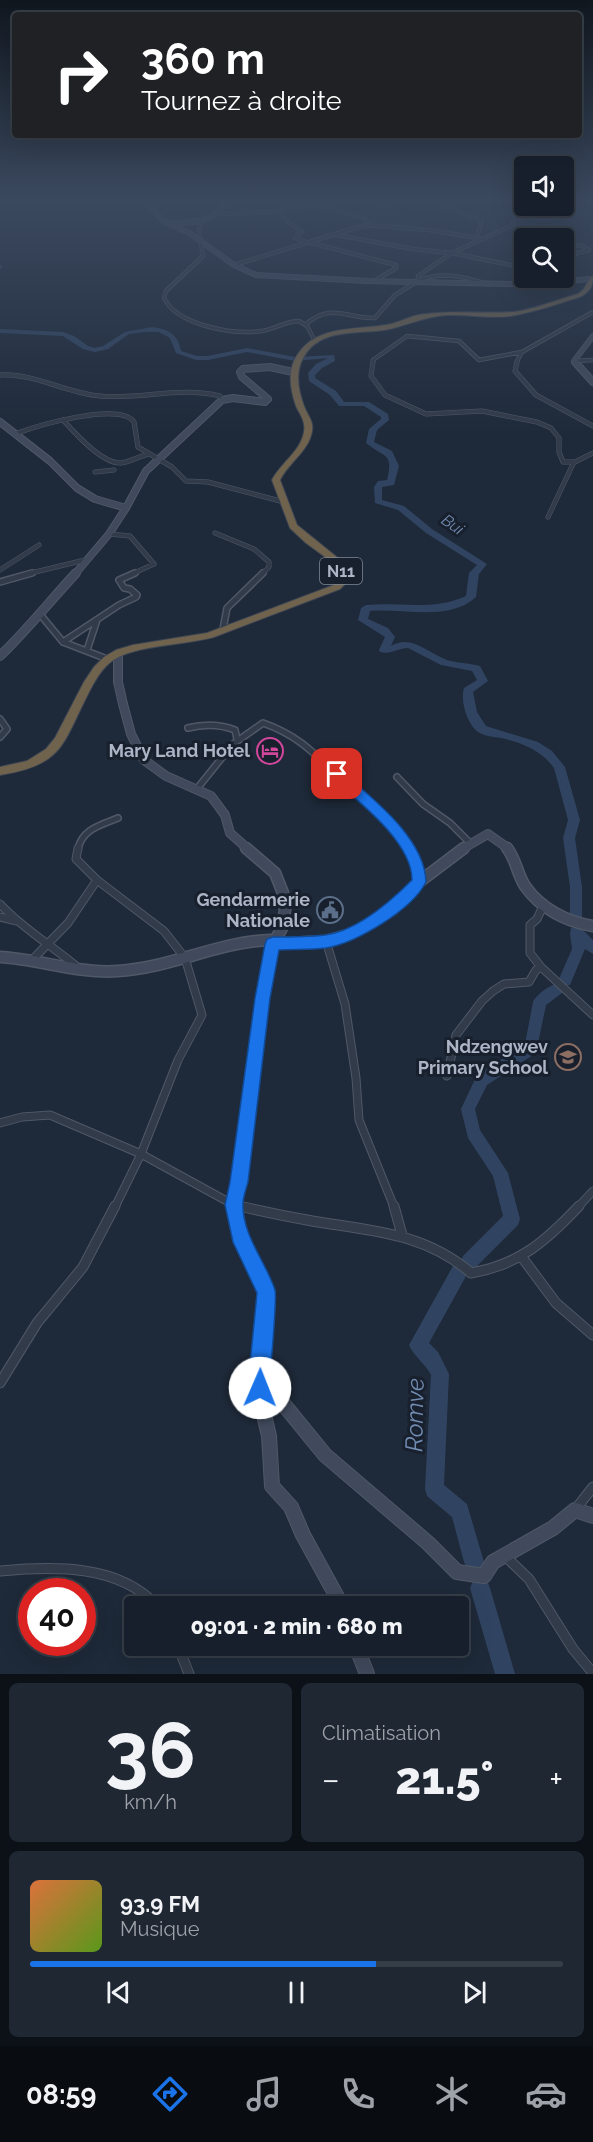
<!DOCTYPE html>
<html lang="fr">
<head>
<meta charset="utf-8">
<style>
  body { margin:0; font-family:Raleway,sans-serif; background:#1f2733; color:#f1f3f6; height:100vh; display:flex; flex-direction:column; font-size:22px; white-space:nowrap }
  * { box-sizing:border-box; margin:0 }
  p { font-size:20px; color:#9ea2a9 }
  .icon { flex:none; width:33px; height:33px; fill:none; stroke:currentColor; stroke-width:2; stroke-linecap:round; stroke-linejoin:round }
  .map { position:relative; height:1674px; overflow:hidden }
  .drawer { display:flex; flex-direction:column; gap:9px; padding:9px; background:#0c1118; flex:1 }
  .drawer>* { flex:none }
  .hud { position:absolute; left:12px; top:12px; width:570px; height:126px; border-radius:6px; box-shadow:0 6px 24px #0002,0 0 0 2px #353d47; background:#202124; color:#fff; overflow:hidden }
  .fabs { position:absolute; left:514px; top:156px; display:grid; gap:12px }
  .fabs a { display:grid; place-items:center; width:60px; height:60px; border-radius:6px; background:#161f2b; box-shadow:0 6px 24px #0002,0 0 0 2px #353d47; font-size:30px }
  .speed { position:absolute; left:18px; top:1578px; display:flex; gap:12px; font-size:30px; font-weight:700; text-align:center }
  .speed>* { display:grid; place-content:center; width:78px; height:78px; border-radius:50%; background:#161f2b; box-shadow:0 6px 24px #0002,0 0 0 2px #353d47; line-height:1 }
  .speed .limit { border:9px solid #d22; background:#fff; color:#111 }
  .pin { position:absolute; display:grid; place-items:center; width:51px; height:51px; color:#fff; margin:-26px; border-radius:12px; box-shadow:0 3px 9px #0006 }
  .me { position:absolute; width:66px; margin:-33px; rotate:1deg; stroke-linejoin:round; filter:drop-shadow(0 0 4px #0008) }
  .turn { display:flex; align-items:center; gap:21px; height:126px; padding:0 30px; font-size:27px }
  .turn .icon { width:78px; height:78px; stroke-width:2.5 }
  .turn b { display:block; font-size:42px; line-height:51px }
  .big { font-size:45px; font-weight:800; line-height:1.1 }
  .drawer .card { flex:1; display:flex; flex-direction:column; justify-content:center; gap:9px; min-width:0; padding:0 21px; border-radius:9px; background:#1f2733 }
  .drawer .dial { align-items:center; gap:0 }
  .dial b { font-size:78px; line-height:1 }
  .song { display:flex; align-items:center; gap:18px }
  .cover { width:72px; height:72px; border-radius:9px; background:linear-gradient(135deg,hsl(20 70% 55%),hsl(90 70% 35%)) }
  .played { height:6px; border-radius:3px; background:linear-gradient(90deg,#1a73e8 65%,#353d47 65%) }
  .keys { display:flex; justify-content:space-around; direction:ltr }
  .heat { display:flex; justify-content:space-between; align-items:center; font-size:33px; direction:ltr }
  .drawer .tiles { flex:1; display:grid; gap:9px; grid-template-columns:1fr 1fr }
  .card:last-child { grid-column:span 2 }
  .trip { position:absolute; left:124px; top:1596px; width:345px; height:60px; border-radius:6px; background:#161f2b; box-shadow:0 6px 24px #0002,0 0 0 2px #353d47; font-weight:800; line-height:60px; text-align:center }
  .menu { display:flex; height:96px; justify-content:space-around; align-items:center; background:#090c11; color:#9ea2a9 }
  .menu .icon { width:42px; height:42px }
  .menu .current { color:#1a73e8 }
  .menu b { font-size:27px; color:#f1f3f6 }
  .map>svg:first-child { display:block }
</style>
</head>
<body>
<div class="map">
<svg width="593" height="1674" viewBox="0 0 593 1674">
  <rect width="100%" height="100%" fill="#1e2939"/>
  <path fill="#20363a" d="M365,201H400L392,207L393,208L403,216L423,220L417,228L383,226L370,222L372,210L377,209Z"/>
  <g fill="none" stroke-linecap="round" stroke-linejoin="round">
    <path fill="#304461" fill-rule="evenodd" d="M0,264L3,267L0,269Z
      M152,327C168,329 178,334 181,351L197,356H208L247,348L295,357L334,355L335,361L322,368L315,375V378L336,391L344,402H369L388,414L389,420L377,430L374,442L392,451L399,466L394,485L382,487V500L404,506L432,529L487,564L479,574L476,597C449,622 403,608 370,611L368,619L388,628L395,637L391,646C412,634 427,653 447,660C457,663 469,663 480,666L488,681L473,692L477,712L486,726L538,742L552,751L565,767L580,820L575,838L582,887V917L581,921L576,922L571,921L570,917V887L563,838L568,820L554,768C541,750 522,743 501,738C494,737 484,736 478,732C467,724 460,701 464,688L477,680L472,671L441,665L408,648C398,648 391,655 380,652L379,650L385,637L358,620L361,608L366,605C400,602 434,611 466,596L469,573L477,565L426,533L398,510L375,503L374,487L378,481L387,480C394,452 384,458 366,443L369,429L381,419V417L364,406H339L330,395L309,381L308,373L316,364L328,358L295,361L247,352L208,360H196L176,353L170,338L159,332H144L129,334L108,349L95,352L83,349L63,336L0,333V329L63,332L74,336L88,346L95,348L103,346L125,332Z
      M576,927L581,928L593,940V954L585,949L570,985L562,986L564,989L562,993L546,1005L536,1053L487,1085L475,1109L480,1130L508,1173L520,1219L518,1225L475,1268L469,1270L466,1269L467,1272L465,1278L429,1343L438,1352L449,1374L444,1485L467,1504L469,1511L484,1562L481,1569L474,1572L467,1569L464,1562L452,1517L427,1496L425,1489L431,1375C425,1363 414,1357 409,1345L453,1266L459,1264L462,1265L461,1262L463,1256L503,1216L493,1176L468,1138L461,1109L477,1075L525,1044L533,1002C537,994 551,983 560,984L558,981L572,949L570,934L571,928Z
      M480,1578L487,1581L490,1588L515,1674H495L470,1588L473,1581Z"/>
    <defs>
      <path id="street-far4" d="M434,201L482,221L476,239
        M517,201L513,225L452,253L525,268
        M313,204L365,218L370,225
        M280,211L288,222L302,232L295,238L308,243
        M216,214L272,212L327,201
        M201,223L199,230L203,256L166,291L164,298C178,326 234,335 262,331C275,329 286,321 299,321L307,326L315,341
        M337,235L413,249L451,253
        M311,243L396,265V268L374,281
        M564,246L581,245L589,250L564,257
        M525,252L520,256L525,260
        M234,265L365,225L429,230L484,239
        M419,280C442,272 462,276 484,283
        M306,324C332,302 346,319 375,318L395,295L418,281V276L452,253
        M574,361L593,360
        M373,363V360L407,336L459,341L479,360L522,352L593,312
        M516,363L522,352"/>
      <path id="street-far3" d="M373,362L371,376L385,395L426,414L482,411L537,422L551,428L559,438V452L563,462H575L593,453
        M517,362L515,371L536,395L593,426
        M0,375C34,373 66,393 100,396C141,400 179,386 220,396L222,400
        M63,420C75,433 102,464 121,463C130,462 140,456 149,454
        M15,434C36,426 119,401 134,422L138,447L172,467L186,481L208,482L284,502
        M95,472L114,470
        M548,517L573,464
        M215,533L254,549L269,562V567L262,574
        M109,534L130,536L154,564L132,574
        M0,570L39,545
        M27,574L89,559"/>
      <path id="street-far2" d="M0,582L32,573
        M39,613L63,642L107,659
        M223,629L227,608L263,573
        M63,642L119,605L136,597L137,595L130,589L124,588L119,580L135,573
        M87,650L97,620
        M0,719L7,729L0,737
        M188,728C204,724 219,724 235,730L237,739
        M397,777L423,804L450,823L470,843
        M196,790L233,744L263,723C303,737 318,758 348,786C370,806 393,824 409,849
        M78,849C82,829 101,825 118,818"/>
      <path id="street-far1" d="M78,848L76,859L97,880L164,931L185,958L202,1015L178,1060L141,1154L115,1207
        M408,848L417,867L419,882
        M0,904C22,928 51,945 76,966
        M543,906L537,919L530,925V953L541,967L593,1015
        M0,917L16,921
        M326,941L345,1004L356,1078L359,1120L394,1207
        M32,960L68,923L97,880
        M447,1076L456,1035L482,1001L493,991L504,984L529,982L536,970L541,967
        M0,1123L22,1117L50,1115L141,1154L234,1205L246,1207
        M578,1207L593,1191"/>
      <path id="street" d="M239,1206C261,1211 284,1216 307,1220C367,1231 423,1231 471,1273C519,1265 546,1241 579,1206
        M394,1206L402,1235
        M521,1256L556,1303L593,1335
        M0,1383L37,1323L83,1267L115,1206
        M575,1510L593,1487
        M505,1556L529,1579L573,1649L593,1673
        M0,1571C53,1566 119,1564 157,1606
        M178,1646L189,1674"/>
      <path id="secondary-far4" d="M145,201L162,220L191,234L234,265L256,275L367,281L512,284L593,279
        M172,223C193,223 216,222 226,201
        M578,363L574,361L593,336"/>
      <path id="secondary-far3" d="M575,362L593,382
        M0,422L50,461L77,488L95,499L126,508L109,534L75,574
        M126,508L146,471L222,400L233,398L265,402L268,399L242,377L240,372L243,369L270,367L293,372"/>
      <path id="secondary-far2" d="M118,654V682L123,704L131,734L144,760L166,776L211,796L225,815L230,833L248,849
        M0,656C27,630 50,601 76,573
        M462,849L488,834L509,849"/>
      <path id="secondary-far1" d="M507,848C516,859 517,874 525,886C541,909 567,922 593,926
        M0,957C39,959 78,974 118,971C170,968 217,942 270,940L273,944L326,941L348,935L368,925L393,909L419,882L464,848
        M235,1207L262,998L273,944L282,928L285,910L283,893L275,873L246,848"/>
      <path id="secondary" d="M234,1206L242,1242L267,1292L259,1374L261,1402L269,1436L272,1486L291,1507L303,1535L342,1606
        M259,1374L325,1455L428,1543L457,1572L484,1576L493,1562L553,1528L575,1510L593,1516
        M356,1646L367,1674"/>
      <path id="highway" d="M593,276C593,286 590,291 582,296C561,303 538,311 516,315C495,320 470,314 448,315C427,316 410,324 390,329C362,335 320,326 303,358C295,373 298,390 304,406C307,415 314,421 312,431C309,451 289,462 280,480L297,525L344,563L347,582L340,589L214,637C186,645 133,645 112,661C101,669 94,682 88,694C62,745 63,765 0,775V767L27,761L46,749L55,738L84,682L94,667L104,657L116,650L133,645L207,633L334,585L337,581L335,564L306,543L290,528L272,480C281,463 301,451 304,432C306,421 300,415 296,406C290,389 287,369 298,354C317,325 356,330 386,325C399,323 411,315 425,314C454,310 483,314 512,312C530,311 559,299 578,294L583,290L591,277Z"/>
    </defs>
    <use href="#street-far4" stroke="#505867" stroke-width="4.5"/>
    <use href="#street-far3" stroke="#505867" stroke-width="5"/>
    <use href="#street-far2" stroke="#505867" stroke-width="8"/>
    <use href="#street-far1" stroke="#505867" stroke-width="9"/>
    <use href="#street" stroke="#505867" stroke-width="11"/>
    <use href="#secondary-far4" stroke="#505867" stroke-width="6"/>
    <use href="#secondary-far3" stroke="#505867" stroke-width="8"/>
    <use href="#secondary-far2" stroke="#505867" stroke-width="10"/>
    <use href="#secondary-far1" stroke="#505867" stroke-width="13"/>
    <use href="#secondary" stroke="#505867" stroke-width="16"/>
    <use href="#highway" stroke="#3d4553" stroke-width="2"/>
    <use href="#street-far4" stroke="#323b49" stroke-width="3"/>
    <use href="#street-far3" stroke="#323b49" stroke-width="4"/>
    <use href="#street-far2" stroke="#323b49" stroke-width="5"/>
    <use href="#street-far1" stroke="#323b49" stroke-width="7"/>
    <use href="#street" stroke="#323b49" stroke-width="9"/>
    <use href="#secondary-far4" stroke="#404a5c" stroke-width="4.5"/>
    <use href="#secondary-far3" stroke="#404a5c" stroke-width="6"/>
    <use href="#secondary-far2" stroke="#404a5c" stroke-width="8"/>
    <use href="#secondary-far1" stroke="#404a5c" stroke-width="10"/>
    <use href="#secondary" stroke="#404a5c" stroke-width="14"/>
    <use href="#highway" fill="#70634e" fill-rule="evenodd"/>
  </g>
  <linearGradient id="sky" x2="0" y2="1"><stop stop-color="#10171f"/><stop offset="0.46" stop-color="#3b495f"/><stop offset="1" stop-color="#3b495f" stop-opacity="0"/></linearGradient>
  <rect width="593" height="435" fill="url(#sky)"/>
  <path fill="#1a73e8" stroke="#114b97" stroke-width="1.5" d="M337,769L341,771C372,798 425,838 426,882C412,910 356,943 326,948C311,950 294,949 279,950L270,998L248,1182C246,1189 243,1197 243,1204C242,1235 266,1262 275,1290C277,1297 270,1387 267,1395L260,1398L253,1395L249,1374L257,1293L233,1242L225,1205L230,1182L255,998L265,944L267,939L273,937C290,937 308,937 325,935C357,931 390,902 412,880C412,842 359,802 332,778L330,774Z"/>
  <defs>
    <symbol id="hotel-ring" viewBox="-11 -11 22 22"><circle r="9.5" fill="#18202d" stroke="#d1479c" stroke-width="1.5"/><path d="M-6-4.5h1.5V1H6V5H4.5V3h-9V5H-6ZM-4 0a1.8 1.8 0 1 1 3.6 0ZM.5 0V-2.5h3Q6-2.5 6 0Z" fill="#d1479c"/></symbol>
    <symbol id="civic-ring" viewBox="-11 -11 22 22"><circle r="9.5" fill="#18202d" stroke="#5c6f8a" stroke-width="1.5"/><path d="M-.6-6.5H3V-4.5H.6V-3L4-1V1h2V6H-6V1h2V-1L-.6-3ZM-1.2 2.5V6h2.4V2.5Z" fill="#5c6f8a"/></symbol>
    <symbol id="school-ring" viewBox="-11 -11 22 22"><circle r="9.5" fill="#18202d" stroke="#8d6e63" stroke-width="1.5"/><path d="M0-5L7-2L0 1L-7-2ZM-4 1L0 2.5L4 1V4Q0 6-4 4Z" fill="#8d6e63"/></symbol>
  </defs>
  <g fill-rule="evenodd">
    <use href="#hotel-ring" x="255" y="736" width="30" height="30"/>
    <use href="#civic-ring" x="315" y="895" width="30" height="30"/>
    <use href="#school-ring" x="553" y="1042" width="30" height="30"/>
  </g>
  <g text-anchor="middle" stroke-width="6" stroke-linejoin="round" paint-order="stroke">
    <g font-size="16" font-style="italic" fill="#728bb1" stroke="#18202d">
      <text transform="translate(453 524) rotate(35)" y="6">Bui</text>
    </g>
    <rect fill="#18202d" stroke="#808898" stroke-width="1.5" x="320" y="558" width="42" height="26" rx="4.5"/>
    <g font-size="16" font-weight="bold" fill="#acb5c6">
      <text x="341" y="577">N11</text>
    </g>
    <g font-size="18" font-weight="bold" fill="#acb5c6" stroke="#18202d" text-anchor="end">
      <text x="250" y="757">Mary Land Hotel</text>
      <text x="310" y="906">Gendarmerie<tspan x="310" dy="21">Nationale</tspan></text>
      <text x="548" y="1053">Ndzengwev<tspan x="548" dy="21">Primary School</tspan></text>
    </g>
    <g font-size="24" font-style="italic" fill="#728bb1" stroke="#18202d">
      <text transform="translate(415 1415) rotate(-89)" y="8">Romve</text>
    </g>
  </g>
</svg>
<div class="fabs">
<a><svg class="icon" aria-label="sound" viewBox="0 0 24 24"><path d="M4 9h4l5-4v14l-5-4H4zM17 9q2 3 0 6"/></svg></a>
<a><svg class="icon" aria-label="search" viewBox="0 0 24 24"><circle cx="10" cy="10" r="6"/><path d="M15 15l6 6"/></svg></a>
</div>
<div class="speed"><div class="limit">40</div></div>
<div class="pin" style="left:337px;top:774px;background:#d93025"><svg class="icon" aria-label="arrive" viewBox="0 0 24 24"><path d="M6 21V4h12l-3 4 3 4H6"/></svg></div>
<svg class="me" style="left:260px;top:1388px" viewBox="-20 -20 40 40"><circle r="19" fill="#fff"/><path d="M0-13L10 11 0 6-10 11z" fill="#1a73e8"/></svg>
<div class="trip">09:01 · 2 min · 680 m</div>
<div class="hud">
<div class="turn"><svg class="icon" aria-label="right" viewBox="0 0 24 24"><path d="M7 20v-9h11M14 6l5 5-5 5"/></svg><div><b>360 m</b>Tournez à droite</div></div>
</div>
</div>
<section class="drawer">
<div class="tiles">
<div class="card dial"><b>36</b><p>km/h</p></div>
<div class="card"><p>Climatisation</p>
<div class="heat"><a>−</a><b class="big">21.5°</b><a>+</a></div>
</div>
<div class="card">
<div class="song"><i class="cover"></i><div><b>93.9 FM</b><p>Musique</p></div></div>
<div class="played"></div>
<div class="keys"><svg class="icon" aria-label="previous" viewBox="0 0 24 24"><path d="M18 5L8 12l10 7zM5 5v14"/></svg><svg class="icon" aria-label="pause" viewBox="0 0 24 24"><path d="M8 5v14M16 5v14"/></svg><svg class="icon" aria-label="next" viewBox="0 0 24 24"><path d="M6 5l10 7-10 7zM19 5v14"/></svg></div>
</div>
</div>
</section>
<nav class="menu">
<b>08:59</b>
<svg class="icon current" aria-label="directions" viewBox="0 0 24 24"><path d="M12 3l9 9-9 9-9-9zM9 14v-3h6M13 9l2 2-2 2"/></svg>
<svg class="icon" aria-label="music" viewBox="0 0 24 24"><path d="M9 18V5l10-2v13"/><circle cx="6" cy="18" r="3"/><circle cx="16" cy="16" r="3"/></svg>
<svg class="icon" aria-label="phone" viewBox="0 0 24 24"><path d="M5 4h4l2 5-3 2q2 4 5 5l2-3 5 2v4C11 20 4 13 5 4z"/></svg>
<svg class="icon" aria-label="climate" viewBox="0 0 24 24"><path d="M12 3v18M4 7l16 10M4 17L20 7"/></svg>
<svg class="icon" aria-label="car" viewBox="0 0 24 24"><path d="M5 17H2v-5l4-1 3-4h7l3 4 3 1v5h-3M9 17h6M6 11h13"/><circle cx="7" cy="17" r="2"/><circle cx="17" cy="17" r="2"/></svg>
</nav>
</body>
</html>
